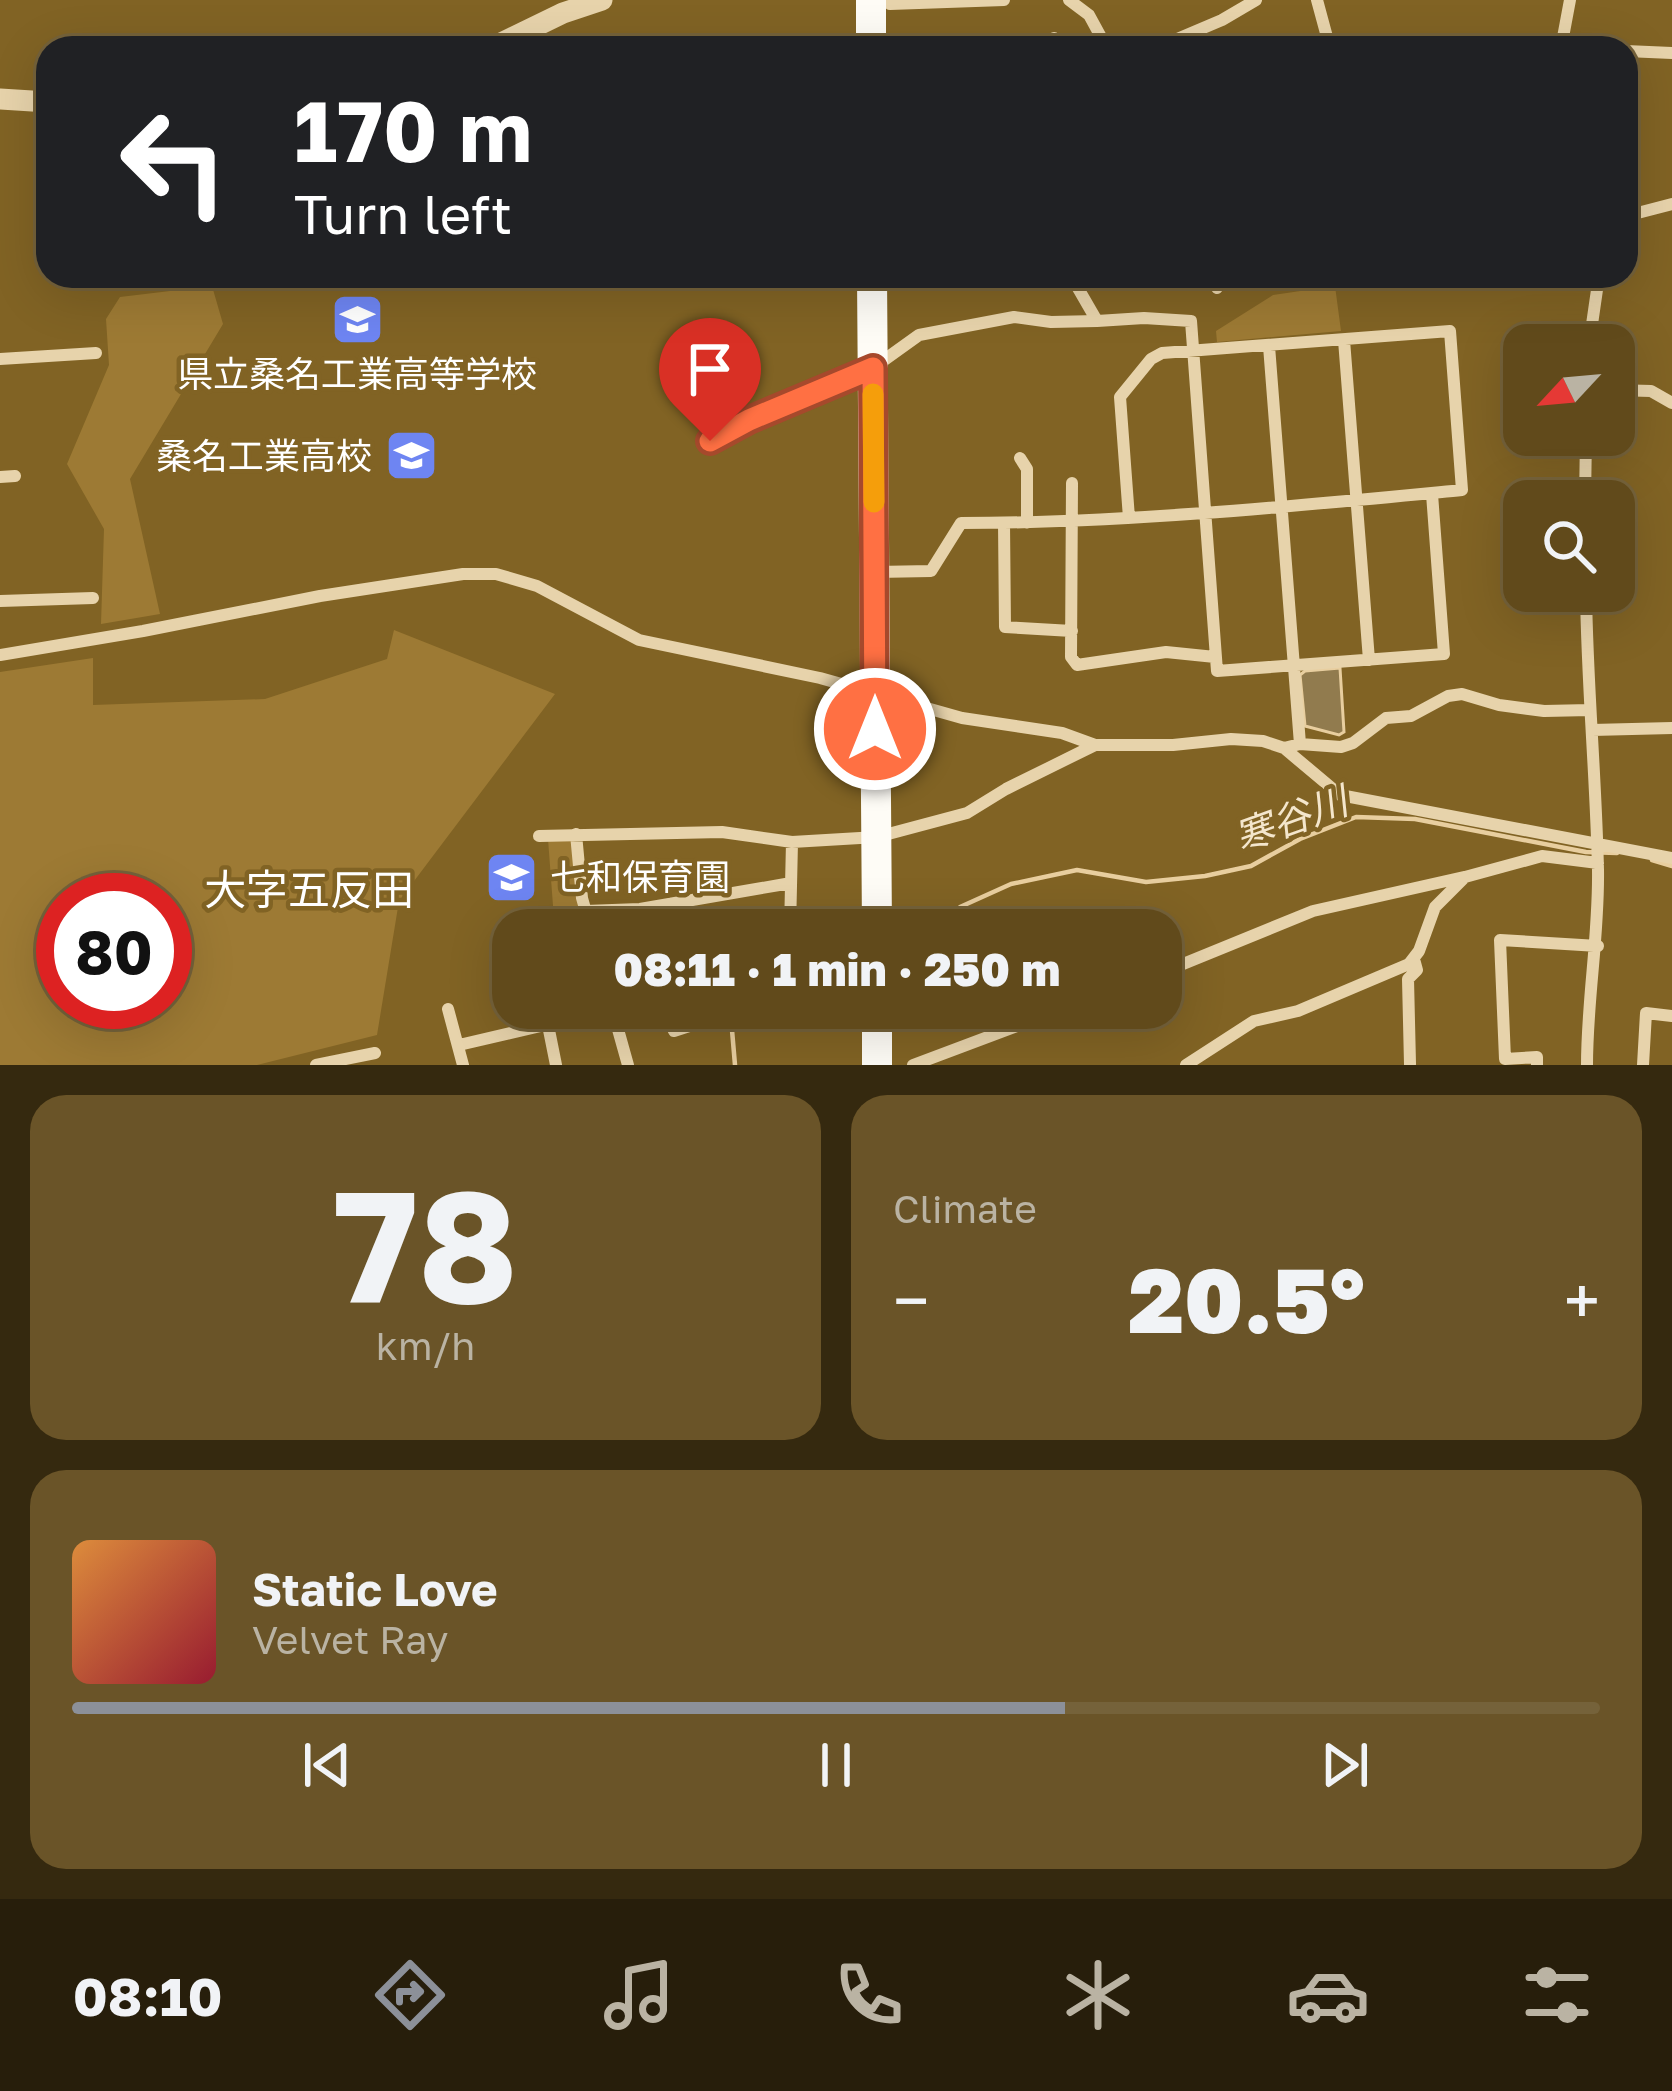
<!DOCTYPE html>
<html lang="en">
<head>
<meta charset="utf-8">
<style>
  body { margin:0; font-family:"Golos Text","Noto Sans JP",sans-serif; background:#6a5428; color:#f1f3f6; height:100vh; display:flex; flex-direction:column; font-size:45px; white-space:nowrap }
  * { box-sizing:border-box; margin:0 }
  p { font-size:39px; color:#bab3a3 }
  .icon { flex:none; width:66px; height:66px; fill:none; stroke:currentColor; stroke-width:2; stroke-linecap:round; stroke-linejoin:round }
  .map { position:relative; height:1065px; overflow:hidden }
  .side { display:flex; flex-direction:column; gap:30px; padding:30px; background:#35290f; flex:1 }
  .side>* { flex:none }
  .guide { position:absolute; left:36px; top:36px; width:1602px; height:252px; border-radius:36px; box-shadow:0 12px 48px #0002,0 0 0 3px #75623a; background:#202124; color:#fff; overflow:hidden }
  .needle { width:78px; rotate:244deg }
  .controls { position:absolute; left:1503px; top:324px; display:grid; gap:24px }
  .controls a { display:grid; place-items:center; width:132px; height:132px; border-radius:24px; background:#614a1b; box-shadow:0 12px 48px #0002,0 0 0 3px #75623a; font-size:60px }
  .speed { position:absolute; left:36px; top:873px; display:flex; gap:24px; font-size:60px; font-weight:700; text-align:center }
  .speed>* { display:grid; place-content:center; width:156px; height:156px; border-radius:50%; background:#614a1b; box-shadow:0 12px 48px #0002,0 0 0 3px #75623a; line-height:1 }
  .speed .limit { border:18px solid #d22; background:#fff; color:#111 }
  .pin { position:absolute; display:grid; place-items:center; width:102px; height:102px; color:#fff; margin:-123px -51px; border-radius:50% 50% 50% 0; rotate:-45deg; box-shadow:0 0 12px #0007 }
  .pin .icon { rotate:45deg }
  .me { position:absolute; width:132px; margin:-66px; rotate:0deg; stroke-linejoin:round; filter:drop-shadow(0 0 9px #0008) }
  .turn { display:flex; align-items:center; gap:42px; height:252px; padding:0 60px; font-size:54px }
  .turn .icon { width:156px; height:156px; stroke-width:2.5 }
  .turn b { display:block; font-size:84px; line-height:102px }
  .big { font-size:90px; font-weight:800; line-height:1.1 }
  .side .card { flex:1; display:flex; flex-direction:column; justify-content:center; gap:18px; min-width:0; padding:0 42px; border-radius:36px; background:#6a5428 }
  .side .dial { align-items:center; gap:0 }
  .dial b { font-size:156px; line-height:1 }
  .song { display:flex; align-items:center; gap:36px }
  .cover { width:144px; height:144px; border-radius:18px; background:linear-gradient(135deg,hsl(30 70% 55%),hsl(350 70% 35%)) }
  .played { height:12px; border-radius:6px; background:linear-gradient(90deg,#8c9099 65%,#75623a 65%) }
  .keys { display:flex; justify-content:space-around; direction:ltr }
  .heat { display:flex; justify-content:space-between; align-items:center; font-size:66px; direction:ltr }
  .side .tiles { flex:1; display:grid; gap:30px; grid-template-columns:1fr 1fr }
  .card:last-child { grid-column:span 2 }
  .trip { position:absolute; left:492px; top:909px; width:690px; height:120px; border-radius:36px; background:#614a1b; box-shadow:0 12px 48px #0002,0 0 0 3px #75623a; font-weight:800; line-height:120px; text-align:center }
  .dock { display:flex; height:192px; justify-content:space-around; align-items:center; background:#271e0b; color:#bab3a3 }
  .dock .icon { width:84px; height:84px }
  .dock .current { color:#8c9099 }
  .dock b { font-size:54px; color:#f1f3f6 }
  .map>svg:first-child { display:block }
</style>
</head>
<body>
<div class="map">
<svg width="1672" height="1065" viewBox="0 0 1672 1065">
  <rect width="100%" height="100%" fill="#816324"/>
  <path fill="#9d7a34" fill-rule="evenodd" d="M212,286L223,324L130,479L160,614L101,624L104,529L67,464L109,365L106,319L120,297Z
    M1335,286L1341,331L1217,342L1216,331L1273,295Z
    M394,630L555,694L399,901L377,1035L257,1065H0V672L93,658V705L265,699L387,659ZM63,900H165V1002H63Z
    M574,837L583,913L554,919L548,839Z"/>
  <path fill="#917b4e" stroke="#e8ce9f" stroke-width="3" d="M1340,668L1344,732L1339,735L1305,726L1300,675L1305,671Z"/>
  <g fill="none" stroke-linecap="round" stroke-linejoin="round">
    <path stroke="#e8ce9f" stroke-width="4.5" d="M1652,860L1672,866
      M947,930L960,907L1011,884L1077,870L1146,882L1205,876L1251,866L1300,839L1356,817L1415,819L1586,852L1617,853
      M735,1065L732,1030L824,1008"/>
    <path stroke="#e7d3ab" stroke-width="12" d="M1069,0L1089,15L1107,48
      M1317,0L1330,48
      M890,4L1004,0
      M843,48L871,42
      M1043,48L1054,38L1060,48
      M1156,48L1222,20L1256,0
      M1561,48L1570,0
      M1626,51L1672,53
      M1626,216L1672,204
      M1209,276L1217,288
      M1097,321L1144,318L1191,321L1217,671L1444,654L1432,494
      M1344,340L1369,660
      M1589,345L1599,276
      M1269,346L1300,744
      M0,359L96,353
      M1614,390L1651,391L1672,403
      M710,441L749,420L873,368L919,335L1014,317L1051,322L1097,321L1071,276
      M1020,458L1027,469V523
      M0,477L15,476
      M1072,483L1071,657L1077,665L1166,652L1215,657
      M1585,501L1586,435
      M1004,523L1005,627L1072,631
      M876,572L931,571L961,523C1128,523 1296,506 1462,490L1450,331L1162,353L1151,359L1120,397L1129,518
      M1586,591C1587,684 1596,777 1598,870C1599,936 1587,999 1587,1065
      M0,601L93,598
      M0,655L143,631L320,596L463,574H496L537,586L639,640L820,678L962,718L1062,733L1095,745H1173L1231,739L1263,741L1284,748L1300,744L1341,747L1353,743L1386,718L1411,716L1448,696L1462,694L1499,705L1544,711L1590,710
      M1592,730L1672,728
      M1284,748L1340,795L1672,858
      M576,834L582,898L591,930
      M539,836L722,832L792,842L877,837L967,813L1006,789L1095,745
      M585,911L640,909L791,883
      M790,930L792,842
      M1161,973L1313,911L1464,877
      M612,1008L628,1065
      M663,1008L674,1031L717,1017L715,1008
      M448,1009L463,1065
      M548,1025L556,1065
      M459,1045L613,1009
      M1410,1064L1408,979L1417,970L1414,959
      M316,1065L375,1053
      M913,1065L1065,1008
      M1186,1065L1254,1021L1298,1011L1409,964L1419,951L1435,907L1465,877L1542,856L1598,863
      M1537,1065V1057L1505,1059L1500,940L1598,946
      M1643,1065L1646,1013L1672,1016"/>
    <path stroke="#e7d3ab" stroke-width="21" d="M491,48L563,13L602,0
      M0,99L48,102"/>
    <path stroke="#fefcf6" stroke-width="30" d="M871,0V48
      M872,276L877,930
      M877,1008V1065"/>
  </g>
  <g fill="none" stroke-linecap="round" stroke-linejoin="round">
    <defs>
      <path id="route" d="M710,441L749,420L873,368L875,729"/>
    </defs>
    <use href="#route" stroke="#a6492c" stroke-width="30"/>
    <use href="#route" stroke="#ff7043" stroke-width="21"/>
    <path stroke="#f59e0b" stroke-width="21" d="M873,394L874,502"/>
  </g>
  <defs>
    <symbol id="school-square" viewBox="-11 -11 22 22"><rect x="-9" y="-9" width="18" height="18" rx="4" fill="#6e85f2" stroke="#816324"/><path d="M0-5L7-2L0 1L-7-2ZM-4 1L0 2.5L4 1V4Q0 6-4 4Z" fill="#fff"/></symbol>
  </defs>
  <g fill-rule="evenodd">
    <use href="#school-square" x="328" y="290" width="59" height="59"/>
    <use href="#school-square" x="382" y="426" width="59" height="59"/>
    <use href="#school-square" x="482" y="848" width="59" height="59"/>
  </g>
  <g text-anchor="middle" stroke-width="9" stroke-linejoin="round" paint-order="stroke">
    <g font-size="36" fill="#fff" stroke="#816324">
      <text x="357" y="387">県立桑名工業高等学校</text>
      <text x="372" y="469" text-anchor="end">桑名工業高校</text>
      <text x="550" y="890" text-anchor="start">七和保育園</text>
    </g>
    <g font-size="39" font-style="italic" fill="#f4e6cc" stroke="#816324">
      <text transform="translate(1291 819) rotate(-20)" y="14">寒谷川</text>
    </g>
    <g font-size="42" fill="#fff" stroke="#816324">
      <text x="309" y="905">大字五反田</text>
    </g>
  </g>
</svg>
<div class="controls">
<a><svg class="needle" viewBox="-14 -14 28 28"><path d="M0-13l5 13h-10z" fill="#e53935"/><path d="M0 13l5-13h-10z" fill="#bab3a3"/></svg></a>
<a><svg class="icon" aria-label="search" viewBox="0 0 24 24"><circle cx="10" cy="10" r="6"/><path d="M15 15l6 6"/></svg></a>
</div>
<div class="speed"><div class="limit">80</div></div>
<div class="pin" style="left:710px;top:441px;background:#d93025"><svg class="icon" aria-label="arrive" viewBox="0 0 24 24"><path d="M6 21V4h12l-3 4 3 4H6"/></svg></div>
<svg class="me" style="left:875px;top:729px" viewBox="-20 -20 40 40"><circle r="17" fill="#ff7043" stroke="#fff" stroke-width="3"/><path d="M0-11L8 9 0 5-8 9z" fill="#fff"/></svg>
<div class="trip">08:11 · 1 min · 250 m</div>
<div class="guide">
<div class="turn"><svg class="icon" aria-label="left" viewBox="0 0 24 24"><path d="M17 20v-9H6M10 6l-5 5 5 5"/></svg><div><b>170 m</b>Turn left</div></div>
</div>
</div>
<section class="side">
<div class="tiles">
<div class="card dial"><b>78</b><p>km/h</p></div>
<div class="card"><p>Climate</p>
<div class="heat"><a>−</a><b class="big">20.5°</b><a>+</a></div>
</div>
<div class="card">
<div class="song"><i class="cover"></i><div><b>Static Love</b><p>Velvet Ray</p></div></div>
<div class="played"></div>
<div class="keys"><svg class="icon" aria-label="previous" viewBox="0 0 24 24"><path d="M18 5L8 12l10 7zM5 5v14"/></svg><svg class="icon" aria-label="pause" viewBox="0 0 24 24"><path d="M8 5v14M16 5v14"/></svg><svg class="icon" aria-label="next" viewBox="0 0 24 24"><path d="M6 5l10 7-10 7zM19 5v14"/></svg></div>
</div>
</div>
</section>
<nav class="dock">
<b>08:10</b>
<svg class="icon current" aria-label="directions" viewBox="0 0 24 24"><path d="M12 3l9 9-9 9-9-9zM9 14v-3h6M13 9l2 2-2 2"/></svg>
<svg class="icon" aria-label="music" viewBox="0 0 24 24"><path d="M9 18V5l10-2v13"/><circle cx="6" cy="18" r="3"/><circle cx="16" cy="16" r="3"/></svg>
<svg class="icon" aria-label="phone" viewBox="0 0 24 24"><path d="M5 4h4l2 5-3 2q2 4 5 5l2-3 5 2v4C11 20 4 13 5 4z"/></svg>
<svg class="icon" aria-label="climate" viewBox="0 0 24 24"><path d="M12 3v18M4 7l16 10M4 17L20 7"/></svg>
<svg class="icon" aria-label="car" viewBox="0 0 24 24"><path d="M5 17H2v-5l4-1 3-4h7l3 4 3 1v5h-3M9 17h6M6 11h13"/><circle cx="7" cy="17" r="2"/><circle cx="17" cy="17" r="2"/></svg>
<svg class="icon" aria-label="filters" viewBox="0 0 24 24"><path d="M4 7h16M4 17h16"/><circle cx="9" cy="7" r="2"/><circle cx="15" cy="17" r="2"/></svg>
</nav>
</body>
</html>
